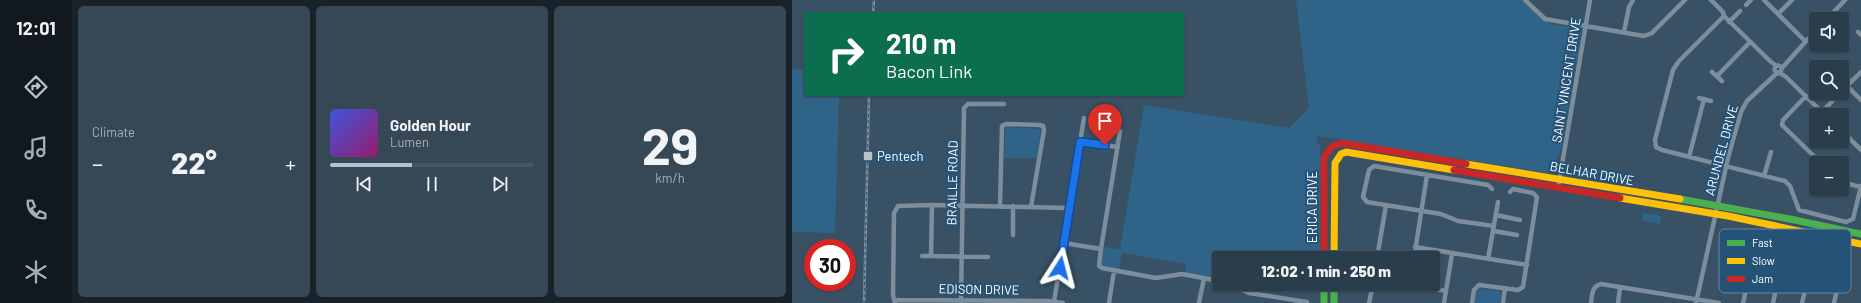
<!DOCTYPE html>
<html lang="en">
<head>
<meta charset="utf-8">
<style>
  body { margin:0; font-family:Barlow,sans-serif; background:#364855; color:#f1f3f6; height:100vh; display:flex; flex-direction:column; font-size:15px; white-space:nowrap }
  * { box-sizing:border-box; margin:0 }
  p { font-size:13px; color:#a5aeb5 }
  .icon { flex:none; width:22px; height:22px; fill:none; stroke:currentColor; stroke-width:2; stroke-linecap:round; stroke-linejoin:round }
  .map { position:relative; flex:1; overflow:hidden }
  .sheet { display:flex; flex-direction:column; gap:6px; padding:6px; background:#172229; width:720px }
  .sheet>* { flex:none }
  .hud { position:absolute; left:12px; top:12px; width:380px; height:84px; border-radius:4px; box-shadow:0 1px 3px #0004,0 0 0 1px #465663; background:#0b6e4f; color:#fff; overflow:hidden }
  .controls { position:absolute; left:1017px; top:12px; display:grid; gap:8px }
  .controls a { display:grid; place-items:center; width:40px; height:40px; border-radius:4px; background:#2a3d4b; box-shadow:0 1px 3px #0004,0 0 0 1px #465663; font-size:20px }
  .speed { position:absolute; left:12px; top:239px; display:flex; gap:8px; font-size:20px; font-weight:700; text-align:center }
  .speed>* { display:grid; place-content:center; width:52px; height:52px; border-radius:50%; background:#2a3d4b; box-shadow:0 1px 3px #0004,0 0 0 1px #465663; line-height:1 }
  .speed .limit { border:6px solid #d22; background:#fff; color:#111 }
  .pin { position:absolute; display:grid; place-items:center; width:34px; height:34px; color:#fff; margin:-41px -17px; border-radius:50% 50% 50% 0; rotate:-45deg; box-shadow:0 0 4px #0007 }
  .pin .icon { rotate:45deg }
  .me { position:absolute; width:44px; margin:-22px; rotate:9deg; stroke-linejoin:round; filter:drop-shadow(0 0 3px #0008) }
  .turn { display:flex; align-items:center; gap:14px; height:84px; padding:0 16px; font-size:18px }
  .turn .icon { width:52px; height:52px; stroke-width:2.5 }
  .turn b { display:block; font-size:28px; line-height:34px }
  .big { font-size:30px; font-weight:800; line-height:1.1 }
  .sheet .tile { flex:1; display:flex; flex-direction:column; justify-content:center; gap:6px; min-width:0; padding:0 14px; border-radius:6px; background:#364855 }
  .sheet .dial { align-items:center; gap:0 }
  .dial b { font-size:52px; line-height:1 }
  .song { display:flex; align-items:center; gap:12px }
  .cover { width:48px; height:48px; border-radius:6px; background:linear-gradient(135deg,hsl(230 70% 55%),hsl(320 70% 35%)) }
  .played { height:4px; border-radius:2px; background:linear-gradient(90deg,#b9c2c9 40%,#465663 40%) }
  .keys { display:flex; justify-content:space-around; direction:ltr }
  .heat { display:flex; justify-content:space-between; align-items:center; font-size:22px; direction:ltr }
  .sheet .tiles { flex:1; display:grid; gap:6px; grid-template-columns:repeat(3,1fr) }
  .trip { position:absolute; left:420px; top:251px; width:228px; height:40px; border-radius:4px; background:#2a3d4b; box-shadow:0 1px 3px #0004,0 0 0 1px #465663; font-weight:800; line-height:40px; text-align:center }
  main { display:flex; flex:1; min-height:0 }
  .menu { display:flex; flex-direction:column; width:72px; justify-content:space-around; align-items:center; background:#11181e; color:#a5aeb5 }
  .menu .icon { width:28px; height:28px }
  .menu .active { color:#b9c2c9 }
  .menu b { font-size:18px; color:#f1f3f6 }
  .map>svg:first-child { display:block }
</style>
</head>
<body>
<main>
<nav class="menu">
<b>12:01</b>
<svg class="icon active" aria-label="directions" viewBox="0 0 24 24"><path d="M12 3l9 9-9 9-9-9zM9 14v-3h6M13 9l2 2-2 2"/></svg>
<svg class="icon" aria-label="music" viewBox="0 0 24 24"><path d="M9 18V5l10-2v13"/><circle cx="6" cy="18" r="3"/><circle cx="16" cy="16" r="3"/></svg>
<svg class="icon" aria-label="phone" viewBox="0 0 24 24"><path d="M5 4h4l2 5-3 2q2 4 5 5l2-3 5 2v4C11 20 4 13 5 4z"/></svg>
<svg class="icon" aria-label="climate" viewBox="0 0 24 24"><path d="M12 3v18M4 7l16 10M4 17L20 7"/></svg>
</nav>
<section class="sheet">
<div class="tiles">
<div class="tile"><p>Climate</p>
<div class="heat"><a>−</a><b class="big">22°</b><a>+</a></div>
</div>
<div class="tile">
<div class="song"><i class="cover"></i><div><b>Golden Hour</b><p>Lumen</p></div></div>
<div class="played"></div>
<div class="keys"><svg class="icon" aria-label="previous" viewBox="0 0 24 24"><path d="M18 5L8 12l10 7zM5 5v14"/></svg><svg class="icon" aria-label="pause" viewBox="0 0 24 24"><path d="M8 5v14M16 5v14"/></svg><svg class="icon" aria-label="next" viewBox="0 0 24 24"><path d="M6 5l10 7-10 7zM19 5v14"/></svg></div>
</div>
<div class="tile dial"><b>29</b><p>km/h</p></div>
</div>
</section>
<div class="map">
<svg width="1069" height="303" viewBox="0 0 1069 303">
  <rect width="100%" height="100%" fill="#385164"/>
  <path fill="#306388" d="M504,0H729L751,20L760,24L786,28L789,30V35L771,142L761,170L755,173L526,136L524,139L528,145L529,161L528,258H427V279L393,273L394,264L330,253L327,270L309,266L311,247L328,249L352,105L497,128L517,108Z
    M0,68L14,71V94H47L43,233L0,232Z
    M214,127L249,129L245,158H212L213,129Z
    M851,213L869,216L868,224L850,221Z
    M687,289L707,291L709,295L708,303H682L684,292Z"/>
  <g fill="none" stroke-linecap="round" stroke-linejoin="round">
    <path stroke="#7c8d9b" stroke-width="4.5" d="M733,0L753,19L852,36L860,33L893,0
      M919,0L931,12L932,16L979,62L985,66
      M972,0L1013,41
      M954,5L959,0
      M986,14L1000,0
      M932,16L887,61L881,70L863,140L864,147L870,150L993,181L998,186L1007,210L1054,222L1061,219L1069,186
      M1035,19L1053,0
      M937,22L948,11
      M832,32L837,7L841,0
      M1066,32L1069,35
      M1036,61L1042,67
      M982.5 69a3.5 3.5 0 1 1 7 0a3.5 3.5 0 1 1-7 0Z
      M990,68L1024,30
      M920,72L930,81
      M987,73L993,76L1033,115
      M1050,74L1059,82
      M925,76L958,42
      M1055,86L1069,100
      M1050,91L1069,72
      M1014,96L991,120L990,125L1029,163
      M907,98L919,101
      M1030,112L1048,93
      M328,131L309,249L307,266L310,268L364,278L390,274L427,281
      M1050,131L1069,150
      M288,142L326,147
      M897,157L912,99
      M972,176L979,152
      M1050,182L1069,187
      M766,188L798,0
      M700,189L696,185L582,166L577,170L571,197L575,202L649,214L666,221L702,226
      M140,205L139,256L196,257
      M208,206L210,126L214,124L248,125L251,126L252,130L239,207
      M704,215L728,220
      M702,231L725,235
      M221,235V206
      M272,243L309,249
      M623,247L735,265
      M130,256H139
      M585,258L594,205
      M622,258L635,175
      M696,259L706,202
      M438,284L457,293L515,302
      M613,284L654,291
      M103,300L255,301L271,303
      M262,302L292,118
      M103,303L101,295L102,213L106,206L140,205L277,208
      M169,303L172,108L176,104H212
      M317,303L322,271
      M407,303L412,278
      M577,303L581,284
      M652,303L660,254
      M680,303L682,290L687,285L726,290L731,287L745,197L741,193L721,189L718,192
      M711,303L713,288
      M799,303C800,295 800,286 809,284L927,303
      M826,303L828,288
      M904,303L936,158L949,112L955,101L985,73
      M951,303L966,238L970,233L1036,246
      M981,303L996,237
      M1010,303L1024,243
      M1042,303L1058,232"/>
    <path stroke="#4caf50" stroke-width="7" d="M888,199L1003,220L1069,234
      M532,284V303
      M542,284V303"/>
    <path stroke="#ffc107" stroke-width="7" d="M674,164L888,199
      M828,198L936,216L1069,244
      M542,258L543,163L549,154L554,152L662,170"/>
    <path stroke="#c62828" stroke-width="7" d="M662,170L828,198
      M532,258V160C535,150 540,145 550,143L674,164"/>
    <defs>
      <path id="rail" d="M81,14L82,0
        M72,303L77,94"/>
    </defs>
    <use href="#rail" stroke="#7e8f9b" stroke-width="2.5"/>
    <use href="#rail" stroke="#255377" stroke-width="1" stroke-dasharray="3" stroke-linecap="butt"/>
  </g>
  <g fill="none" stroke-linecap="round" stroke-linejoin="round">
    <defs>
      <path id="route" d="M268,268L288,142L313,145"/>
    </defs>
    <use href="#route" stroke="#114b97" stroke-width="10"/>
    <use href="#route" stroke="#1a73e8" stroke-width="7"/>
  </g>
  <rect fill="#b9c2c9" stroke="#255377" stroke-width="1.5" x="71" y="151" width="10" height="10" rx="2"/>
  <g text-anchor="middle" stroke-width="4" stroke-linejoin="round" paint-order="stroke">
    <g font-size="13" fill="#fff" stroke="#255377">
      <text transform="translate(774 80) rotate(-81)" y="5">SAINT VINCENT DRIVE</text>
      <text transform="translate(929 150) rotate(-75)" y="5">ARUNDEL DRIVE</text>
      <text transform="translate(800 173) rotate(10)" y="5">BELHAR DRIVE</text>
      <text transform="translate(160 183) rotate(-89)" y="5">BRAILLE ROAD</text>
      <text transform="translate(520 207) rotate(-90)" y="5">ERICA DRIVE</text>
      <text transform="translate(187 289) rotate(1)" y="5">EDISON DRIVE</text>
    </g>
    <g font-size="13" fill="#fff" stroke="#255377" text-anchor="start">
      <text x="85" y="161">Pentech</text>
    </g>
  </g>
  <rect x="927" y="229" width="132" height="64" rx="6" fill="#255377" stroke="#6687a0" stroke-width="1"/>
  <rect x="935" y="240" width="18" height="6" fill="#4caf50"/>
  <rect x="935" y="258" width="18" height="6" fill="#ffc107"/>
  <rect x="935" y="276" width="18" height="6" fill="#c62828"/>
  <g font-size="11" fill="#fff">
    <text x="960" y="247">Fast</text>
    <text x="960" y="265">Slow</text>
    <text x="960" y="283">Jam</text>
  </g>
</svg>
<div class="controls">
<a><svg class="icon" aria-label="sound" viewBox="0 0 24 24"><path d="M4 9h4l5-4v14l-5-4H4zM17 9q2 3 0 6"/></svg></a>
<a><svg class="icon" aria-label="search" viewBox="0 0 24 24"><circle cx="10" cy="10" r="6"/><path d="M15 15l6 6"/></svg></a>
<a>+</a>
<a>−</a>
</div>
<div class="speed"><div class="limit">30</div></div>
<div class="pin" style="left:313px;top:145px;background:#d93025"><svg class="icon" aria-label="arrive" viewBox="0 0 24 24"><path d="M6 21V4h12l-3 4 3 4H6"/></svg></div>
<svg class="me" style="left:268px;top:268px" viewBox="-20 -20 40 40"><path d="M0-17L14 15 0 8-14 15z" fill="#1a73e8" stroke="#fff" stroke-width="4"/></svg>
<div class="trip">12:02 · 1 min · 250 m</div>
<div class="hud">
<div class="turn"><svg class="icon" aria-label="right" viewBox="0 0 24 24"><path d="M7 20v-9h11M14 6l5 5-5 5"/></svg><div><b>210 m</b>Bacon Link</div></div>
</div>
</div>
</main>
</body>
</html>
